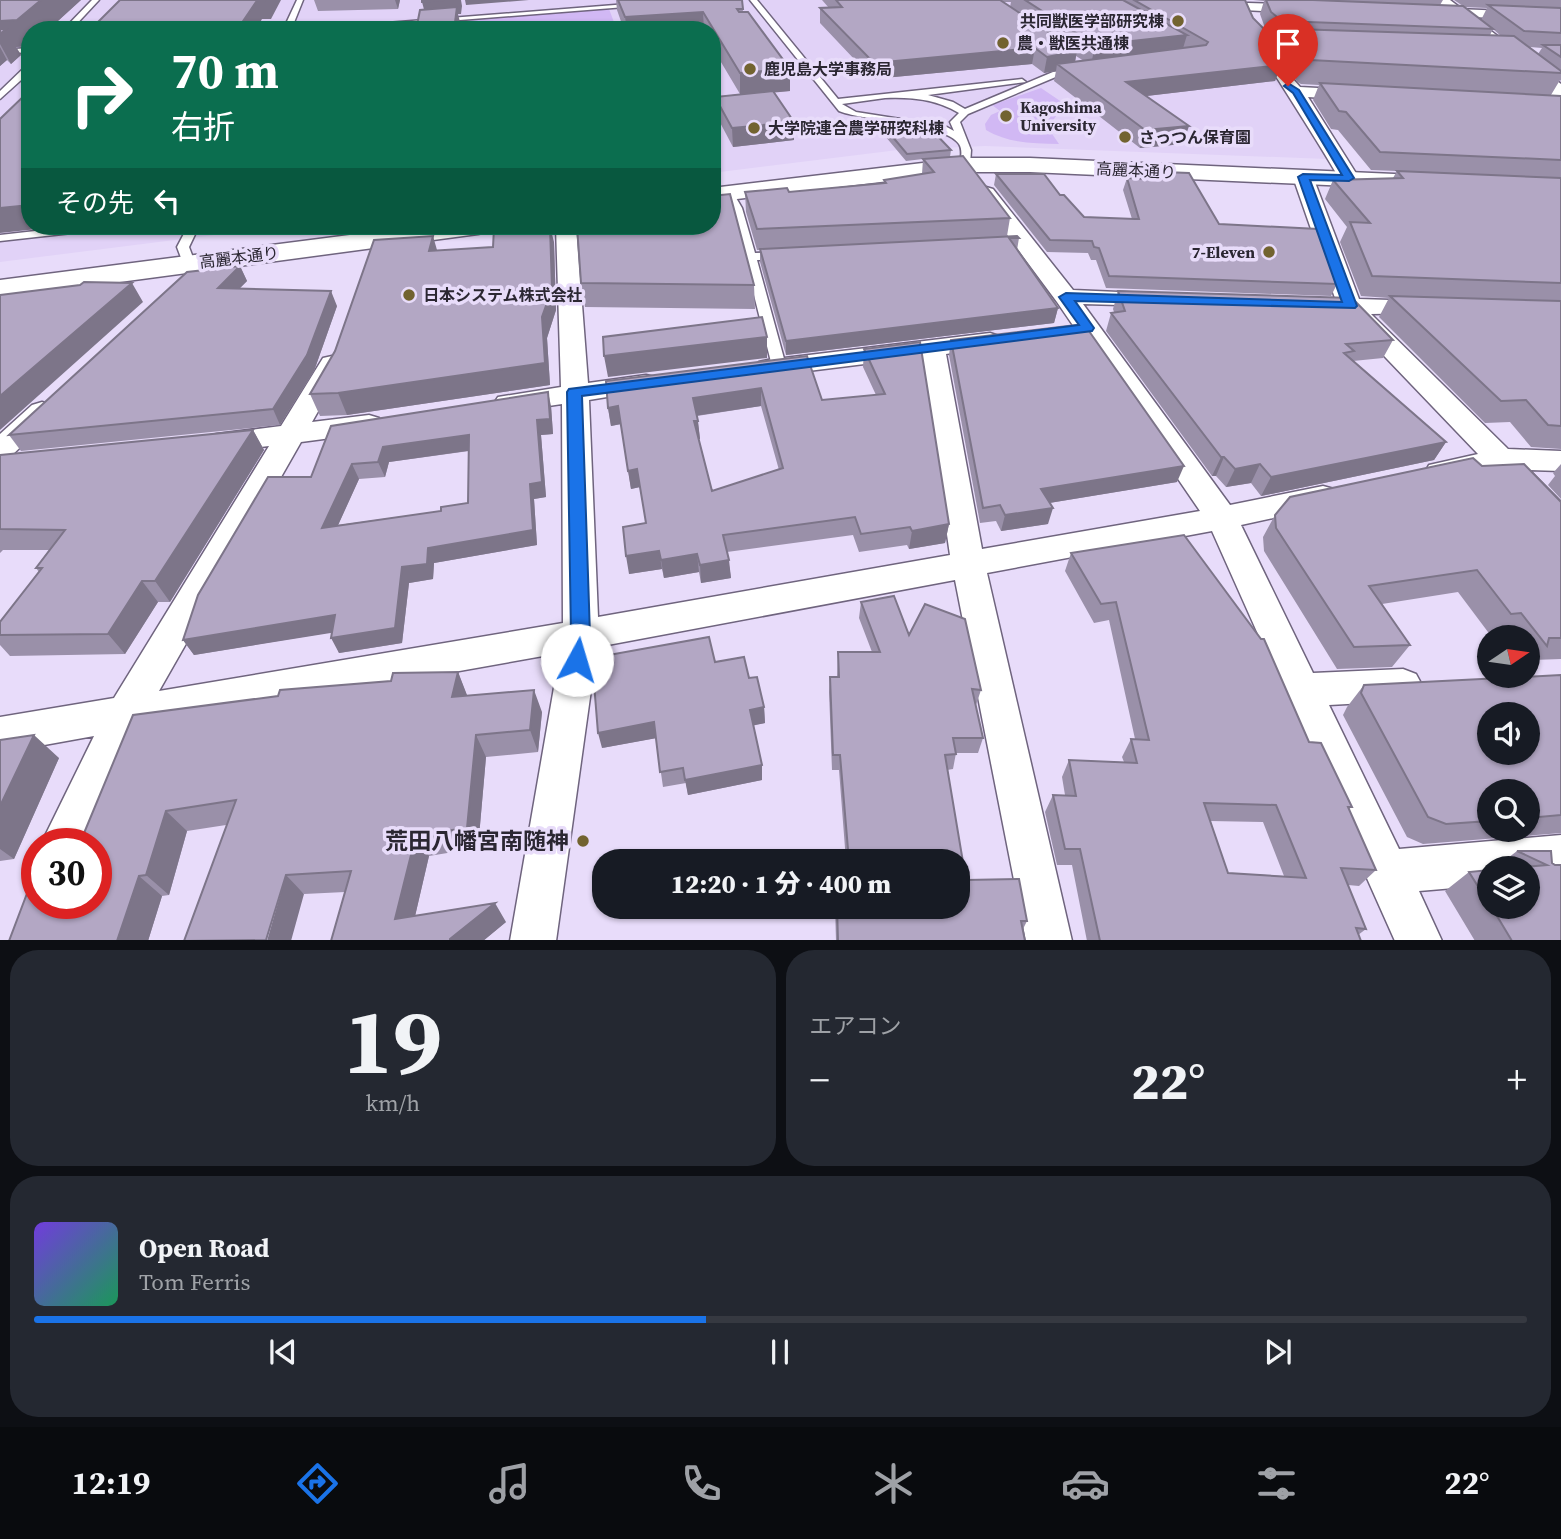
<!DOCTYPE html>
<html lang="ja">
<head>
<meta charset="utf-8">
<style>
  body { margin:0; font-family:"Source Serif 4","Noto Sans JP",serif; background:#242831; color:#f1f3f6; height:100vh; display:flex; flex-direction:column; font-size:26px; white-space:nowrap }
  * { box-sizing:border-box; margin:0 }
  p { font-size:23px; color:#9ea1a6 }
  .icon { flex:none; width:38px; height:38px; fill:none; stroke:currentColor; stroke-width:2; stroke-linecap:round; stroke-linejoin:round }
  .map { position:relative; height:940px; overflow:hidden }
  .side { display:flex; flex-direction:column; gap:10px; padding:10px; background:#0d0f14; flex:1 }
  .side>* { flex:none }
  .guide { position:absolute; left:21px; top:21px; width:700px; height:214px; border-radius:28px; box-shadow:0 2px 5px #0004; background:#0b6e4f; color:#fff; overflow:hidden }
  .needle { width:46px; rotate:77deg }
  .tools { position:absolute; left:1477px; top:625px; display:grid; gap:14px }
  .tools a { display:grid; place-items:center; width:63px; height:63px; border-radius:50%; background:#171b24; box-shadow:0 2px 5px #0004; font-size:35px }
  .speed { position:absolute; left:21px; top:828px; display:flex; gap:14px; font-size:35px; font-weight:700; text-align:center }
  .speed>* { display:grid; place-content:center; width:91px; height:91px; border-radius:50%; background:#171b24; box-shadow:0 2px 5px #0004; line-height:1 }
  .speed .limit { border:10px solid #d22; background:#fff; color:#111 }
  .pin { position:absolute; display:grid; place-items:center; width:60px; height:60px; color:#fff; margin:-72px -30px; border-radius:50% 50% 50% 0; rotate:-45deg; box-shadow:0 0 7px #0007 }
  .pin .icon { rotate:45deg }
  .me { position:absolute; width:77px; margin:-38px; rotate:6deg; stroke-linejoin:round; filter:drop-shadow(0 0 5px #0008) }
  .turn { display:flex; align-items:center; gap:24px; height:147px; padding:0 35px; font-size:32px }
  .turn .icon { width:91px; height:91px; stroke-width:2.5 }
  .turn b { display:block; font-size:49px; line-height:60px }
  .then { display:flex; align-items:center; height:66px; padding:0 35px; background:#0003; gap:14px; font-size:26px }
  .big { font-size:52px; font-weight:800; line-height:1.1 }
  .side .tile { flex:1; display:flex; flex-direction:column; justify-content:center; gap:10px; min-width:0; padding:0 24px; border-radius:28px; background:#242831 }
  .side .dial { align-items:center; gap:0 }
  .dial b { font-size:91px; line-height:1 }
  .song { display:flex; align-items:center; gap:21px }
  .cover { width:84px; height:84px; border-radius:10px; background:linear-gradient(135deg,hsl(260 70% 55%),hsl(150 70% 35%)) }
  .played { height:7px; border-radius:4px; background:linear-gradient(90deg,#1a73e8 45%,#363941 45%) }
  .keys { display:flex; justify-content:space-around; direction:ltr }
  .heat { display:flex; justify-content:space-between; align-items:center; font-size:38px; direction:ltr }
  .side .tiles { flex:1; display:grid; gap:10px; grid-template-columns:1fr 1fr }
  .tile:last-child { grid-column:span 2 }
  .trip { position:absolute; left:592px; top:849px; width:378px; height:70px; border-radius:28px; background:#171b24; box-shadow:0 2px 5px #0004; font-weight:800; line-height:70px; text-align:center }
  .tabs { display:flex; height:112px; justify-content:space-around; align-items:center; background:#090b0e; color:#9ea1a6 }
  .tabs .icon { width:49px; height:49px }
  .tabs .selected { color:#1a73e8 }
  .tabs b { font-size:32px; color:#f1f3f6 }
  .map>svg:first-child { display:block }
</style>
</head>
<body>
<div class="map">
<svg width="1561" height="941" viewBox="0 0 1561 941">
  <rect width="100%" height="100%" fill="#e8dcfa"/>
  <path fill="#e1d2f7" d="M0,0H1235L1261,44L1281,86L1327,159L985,146L898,150L712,173V30H30V226H285L0,262Z"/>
  <path fill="#d1b8f4" d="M609,9L617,30H336Z
    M1041,88L1072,109L1056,116L1048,128L1059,144C1033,143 1010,144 986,130L985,124L991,115L1000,111L992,105Z"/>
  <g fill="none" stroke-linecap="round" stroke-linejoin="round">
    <defs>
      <path id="service" d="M92,0H99L71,30H63Z
        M297,0H303L291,30H283Z
        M750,0H757L838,99L1022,79L1026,82L928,95L953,102L965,109L1053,72L1074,69L1078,71L1058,76L968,114L960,122L971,150L970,165L965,168L960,165C961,158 963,150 959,144C945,123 866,122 839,111ZM885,98C912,97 935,99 959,113L950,122L954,131L945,126L856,112L842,104Z
        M640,3L638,6L334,30H298Z
        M30,48V52L0,54V50Z
        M27,65H30V72L0,99V91Z
        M728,190L732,191L742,208L755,253L779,252L785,256L779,260H757L786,366L784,369L779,370L772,366L732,208L723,193Z
        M80,226H114L108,229L0,241V235Z
        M188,226H199L189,247L195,263L189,267L183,263L177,247Z"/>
      <path id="minor" d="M1248,3L1303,5L1310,9L1303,13L1243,10V4Z
        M1457,9L1561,13V21L1452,16V10Z
        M1260,30L1265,31L1272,40L1326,42L1333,46L1326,50L1278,49L1293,79L1300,87L1354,90L1362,95L1354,100L1308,97L1359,178L1356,182L1349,184L1339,178C1320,145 1299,113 1279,81C1269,66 1264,49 1253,34Z
        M1303,171L1313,177L1359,299L1422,301L1430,303L1434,308L1430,313L1371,314L1508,449L1561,451V471L1529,470L1561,502V532L1550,529L1494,470L1440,482L1429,479L1425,472L1429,465L1478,454L1343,313L1313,310L1309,305L1313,300L1335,298L1293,177Z
        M986,187L993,189L1073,290L1164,294L1168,299L1164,304L1156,306L1083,304L1230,505L1323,486L1334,489L1338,497L1334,505L1241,525L1313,673L1403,669L1416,674L1422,685L1416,696L1403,701L1329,705L1399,849L1561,835V879L1528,882V868H1489V885L1419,891L1442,941H1395L1212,531L987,573L1072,941H1026L955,580L597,647L556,941H510L560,653L138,728L85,844H41L94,736L0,753V717L114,698L269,446L217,452L207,450L203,443L207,436L217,434L281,426L323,358L332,356L341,358L345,364L312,422L369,415L379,418L383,424L379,430L369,433L301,442L159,691L563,623L562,404L508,412L498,409L494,403L498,397L561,387L556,226H576L588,383L646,375L655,377L659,383L655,389L589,400L598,617L950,555L921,357L768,376L759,374L755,368L759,362L768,360L990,333L999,336L1003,341L999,346L946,354L982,549L1200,511L1057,302L976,193L979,189Z
        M42,402L52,405L56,411L52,417L10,457L0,460V434L32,405Z"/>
      <path id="tertiary" d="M1432,0H1450L1561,84V100L1554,98Z
        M965,158H1030L1417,175L1425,177L1429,182L1425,187L1417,189L1030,172H965L712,202V188Z
        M420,226H491L487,232L478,234L0,298V280Z"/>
    </defs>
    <use href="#service" stroke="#6f647e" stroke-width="3"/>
    <use href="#minor" stroke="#6f647e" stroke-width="3"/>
    <use href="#tertiary" stroke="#6f647e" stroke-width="3"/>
    <use href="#service" fill="#fff" fill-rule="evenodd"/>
    <use href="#minor" fill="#fff" fill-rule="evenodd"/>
    <use href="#tertiary" fill="#fff" fill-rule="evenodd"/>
  </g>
  <path fill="#9a90a9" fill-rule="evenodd" d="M0,0H81L48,30H30V46L16,47L21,55L11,64L7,60L0,66Z
    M314,0H400L398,9L318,11Z
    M616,0H742L743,12L790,69V91L774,92L794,122V140L733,147L716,115L715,97L740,94L712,47V30H624L617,10Z
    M822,0H1245L1253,18L1281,65L1275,81L1146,96L1183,144L1140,148L1054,81L1056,71L1044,73L1032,64L873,79L820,23V8H829ZM1003,2H1011L1010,7ZM1076,56L1084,61L1075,62Z
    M1253,0H1443L1440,5L1463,6L1454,0H1561V81L1560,80L1551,95L1561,96V449L1531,447L1510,422L1485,423L1379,317L1389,298L1361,296L1340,242L1347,227L1325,199L1333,180L1393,178L1397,171L1371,170L1338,130L1331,129L1313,100L1319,85L1301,84L1297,82L1284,52L1289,38L1276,37L1265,28L1260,14L1264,1ZM1464,7L1487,8L1481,20ZM1493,29L1501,36L1490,35ZM1530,47L1542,48L1538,54Z
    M886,129L951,150L950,157L1010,218L1007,236L1019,238L1017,250L1058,308L1054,323L786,355L760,262V250H757L746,212L745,192H789L884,183V180L922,174L923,159L906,161L885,136Z
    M1138,171L1219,224L1337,284L1331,296L1106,288L1096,260H1091L1088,253L1047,252L994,185L996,174L1060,195L1084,217L1132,219L1123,190L1127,178L1136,179Z
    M554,242L556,310L547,338L550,385L347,415L320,416L310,394L335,351L437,251Z
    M240,266L247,281L240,288L337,306L314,371L280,425L21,451L9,435Z
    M581,283L754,285L755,309L585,307Z
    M1118,291L1393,340L1383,358L1353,361L1446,442L1434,460L1261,496L1251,483L1226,487L1216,476H1212L1106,331L1111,313L1114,312L1113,309Z
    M951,340L1177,482L1049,503L1048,524L1001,531L996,521L980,523L949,355Z
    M864,349L949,524L945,543L909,549L907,545L859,552L853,535L727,552L731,578L701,583L699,572L664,578L662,569L629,574L646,523L640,487L631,489L621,424L611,426L608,408L807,356L822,400L876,395L863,367ZM761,406L779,470L712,491L699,439H700L697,416Z
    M551,406L553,434L541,435L546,497L534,499L537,545L434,563L433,579L409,583L402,643L339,653L332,632L194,655L183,640L311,477ZM469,451L468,503L441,511L338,525L359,479L385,477L389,462Z
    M253,430L264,450L170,602H158L125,654L10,656L0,645V622L39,572L36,568L49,550H3L0,553V455Z
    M1561,464V499L1548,485L1555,476L1553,473Z
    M1482,466L1561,502V659L1533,660L1528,666V637L1491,636L1458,592L1382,604L1410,645L1392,667L1337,669L1264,551L1263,537L1275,515Z
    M1071,553L1309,742L1352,807L1349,809L1376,870L1359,886L1348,885L1366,929L1358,935L1361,941H1087L1072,865H1057L1045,812L1053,795H1065L1062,777L1069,760L1124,762L1122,757L1131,739H1135L1109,620L1094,623L1065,571ZM1210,821L1263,822L1284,876L1228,873Z
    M861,602L909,635L981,690L976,705L983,738L978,753H956L953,769L947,770L966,880L1027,921L1023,929L1025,941H836L835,906H957V861H846L839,770H832L829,692L830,677H837L838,652H872L859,618Z
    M458,672L467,696L542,712L538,752L486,757L478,848L429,856L415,916L506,922L483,941H331L345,892L304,894L226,825L187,831L169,895L162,896L148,941H9L82,838L391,681Z
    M1561,675V833L1423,844L1407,837L1343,715L1347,707L1364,685ZM1489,791H1528V830H1489Z
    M749,678L764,707L765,723L753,725L762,780L688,795L686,783L663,787L656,738L602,748Z
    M0,740L59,758L14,859L0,861Z
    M1517,851L1552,863L1555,865L1561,941H1475L1445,891L1469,872L1489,870V906H1528V868H1495Z"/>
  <path fill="#7d7589" d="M41,0H81L48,30H30V46L16,47L21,55L11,64L0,44V21Z
    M265,0H281L271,19H262L256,30H237L256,2Z
    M395,0H400L398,9Z
    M444,0H461L462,6L461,14H458L460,22L459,30H454L426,17L422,2Z
    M465,0H529L466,5Z
    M703,12L704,30H627L625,17Z
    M1187,35L1181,55L1091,65L1095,45Z
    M0,47L7,60L0,66Z
    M1035,48L1032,64L873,79L874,63Z
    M1077,51L1074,67L1057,64L1056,71L1044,73L1047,57Z
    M1281,65L1275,81L1121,99L1126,82Z
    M790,69V91L740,96V73Z
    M794,122V140L733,147L732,128Z
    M1189,126L1183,144L1140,148L1145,130Z
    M30,205V226H65L0,233V208Z
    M550,226L554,242L556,310L547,338L550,385L347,415L338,393L542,317Z
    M433,236L439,257L429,251Z
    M240,266L247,281L225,303L218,288Z
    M132,283L143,302L0,430V396Z
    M331,291L337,306L314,371L280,425L273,409Z
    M1058,308L1054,323L786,355V341Z
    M767,337V358L608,377L604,356Z
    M761,388V406L694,416L693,398Z
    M548,392L551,406L553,434L541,435L546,497L534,499L537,545L434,563L433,579L409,583L402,643L339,653L331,638L402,567L428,548L530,484L537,420Z
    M618,406L621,424L611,426L608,408Z
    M694,421H698L700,439H696Z
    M253,430L264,450L170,602L155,581Z
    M469,435L474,450L389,462L385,477L378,462L383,447Z
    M1446,442L1434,460L1261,496L1271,477Z
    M1221,457H1224L1216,476H1212Z
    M352,464L359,479L330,543L322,528Z
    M1260,464L1251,483L1226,487L1235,469Z
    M1184,466L1177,482L1037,505L1041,489Z
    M637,469L640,487L631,489L628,471Z
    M1053,508L1048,524L1001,531L1005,515Z
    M949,524L945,543L909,549L912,531Z
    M659,551L662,569L629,574L626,556Z
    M697,554L699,572L664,578L661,560Z
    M729,560L731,578L701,583L700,565Z
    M142,581L158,602L125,654L108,634Z
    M335,615L343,631L194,655L183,640Z
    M458,672L467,695L462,720L452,697Z
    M534,690L542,712L538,752L530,730Z
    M764,707L765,723L751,726L750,710Z
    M654,722L657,738L602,748L598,733Z
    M34,735L59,758L14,859L0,849V806Z
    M476,735L486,757L478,848L467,828Z
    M762,765V780L688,795L685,780Z
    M166,811L187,831L169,895L146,875Z
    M416,835L429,856L410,938L395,919Z
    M286,875L304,894L291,941H267Z
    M139,876L162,896L148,941H117Z
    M495,903L506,922L483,941H450V939Z"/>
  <path fill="#b3a7c4" stroke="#7d7589" stroke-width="2" fill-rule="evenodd" d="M0,0H41L17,20L0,21Z
    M120,0H265L264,2H256L237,30H90Z
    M422,0H444L422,2Z
    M618,0H742L743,9H737L739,12H748L790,69L740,73L703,12L625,17Z
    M836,0H1000L1077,51L1047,57L1035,48L874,63L820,8L842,7Z
    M1025,0H1123L1187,35L1095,45Z
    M1134,0H1245L1253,18L1267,32L1281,65L1126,82L1189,126L1145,130L1057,64L1206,45L1208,42Z
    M1266,0H1313L1463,6L1493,29L1282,21L1271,12Z
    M1488,5L1561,8V33L1524,31Z
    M457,7L454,30H416L420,10Z
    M0,29H6L0,34Z
    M1293,29L1514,36L1561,71V73L1310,60L1306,58Z
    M1543,45H1561V57Z
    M1320,83L1561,96V160L1380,152L1346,112L1339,111Z
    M30,90V205L0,208V119Z
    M773,91L794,122L732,128L715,97Z
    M927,125L951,150L907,154L886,129Z
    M963,156L1010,218L757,229L745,192L787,188L789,192L886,183L884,180L934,172L923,159Z
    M1138,171L1189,173L1219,224L1318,229L1337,284L1109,276L1099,248L1094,247L1092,241L1050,240L996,174H1044L1060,195H1064L1084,217L1135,219H1139L1127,178L1143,179Z
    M1397,171L1561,178V283L1372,276L1350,222L1370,223L1333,180L1403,178Z
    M730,194L754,285L581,283L577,226H712V196Z
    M516,226H550L552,289L542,317L545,363L338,393L310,394L335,351L374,240L433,236L429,251L493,247L494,228Z
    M1017,236L1019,238H1009L1058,308L786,341L760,249Z
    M240,266L218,288L331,291L307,355L273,409L9,435L187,272Z
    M84,282L132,283L0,396V295L80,285Z
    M1118,291L1352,298L1393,340L1346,344L1354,351L1344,353L1446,442L1271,477L1260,464L1235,469L1224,457H1221L1111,313L1125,311Z
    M1390,296L1561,301V426L1548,425L1526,400L1501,401Z
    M762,317L767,337L604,356L603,337Z
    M1084,324L1184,466L1041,489L1053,508L1005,515L1000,505L983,508L951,340Z
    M920,342L949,524L912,531L910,527L861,534L855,517L723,535L729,560L700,565L697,554L661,560L659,551L626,556L623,527L646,523L637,469L628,471L618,406L608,408L606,381L807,356L822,400L885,394L864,349ZM761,388L783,468L712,491L694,421H698L693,398Z
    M548,392L550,419L537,420L542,482L530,484L533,530L428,548L427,564L402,567L395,628L331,638L335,615L183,640L198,595L268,477H311L331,426ZM469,435L468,503L441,507V511L322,528L352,464L378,462L383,447Z
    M253,430L155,581H142L108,634L0,635V622L42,568H36L65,530L0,529V455Z
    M1473,458L1482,466L1524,464L1561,502V638H1549L1547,646L1521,613L1511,614L1477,570L1369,586L1410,645L1354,647L1276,528L1275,515L1290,497Z
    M1184,535L1261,639H1264L1309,742L1321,743L1352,807H1348L1376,870L1341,868L1366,929L1356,928L1361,941H1100L1080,849H1065L1053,795L1076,796L1069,760L1137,763L1131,739L1149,740L1116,602L1101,604L1071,553ZM1204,803L1276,805L1306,878L1228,873Z
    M894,596L909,635L925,604L965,619L981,690L972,689L983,738H953L956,754L945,755L966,880L1019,879L1027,921H1021L1025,941H838L837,906H957V861H849L840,755H833L830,677H839L838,652H880L861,602Z
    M709,637L715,662L744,657L749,678L757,677L764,707L750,710L762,765L685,780L683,768L660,772L654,722L598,733L592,658Z
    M458,672L452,697L534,690L530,730L476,735L467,828L416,835L395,919L495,903L450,939V941H331L351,871L286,875L266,940L184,941L236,800L166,811L146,875L139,876L117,941H9L37,867V903H96V844H51L82,838L133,715L278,696L280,690L391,681L393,673Z
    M1561,675V815L1528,818V791H1489V821L1446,824L1428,817L1361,693L1364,685ZM1489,714H1528V752H1489Z
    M34,735L0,806V740Z
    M1517,851H1551L1552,863L1555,865H1561V941H1512L1491,906H1528V868H1513L1547,865Z
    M1489,870V904L1469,872Z"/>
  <path fill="#1a73e8" stroke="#114b97" stroke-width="2" d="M1288,83L1299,90L1354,178L1349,181L1310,180L1357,306L1355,308L1075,301L1094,328L1092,331L582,396L590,635L584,666L577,668L570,666L567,660L571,635L567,392L569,389L1079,325L1059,297L1066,293L1342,302L1298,177L1303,174L1342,175L1293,93L1284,86Z"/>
  <g fill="#726330" stroke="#e8dcfa" stroke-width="2.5">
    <circle cx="1178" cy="21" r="7"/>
    <circle cx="1003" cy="43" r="7"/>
    <circle cx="750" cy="69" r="7"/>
    <circle cx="1006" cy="116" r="7"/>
    <circle cx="754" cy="128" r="7"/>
    <circle cx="1125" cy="137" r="7"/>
    <circle cx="1269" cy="252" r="7"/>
    <circle cx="409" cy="295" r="7"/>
    <circle cx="583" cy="841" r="7"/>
  </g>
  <g text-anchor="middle" stroke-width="7" stroke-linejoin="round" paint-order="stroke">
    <g font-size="16" font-weight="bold" fill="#2b2732" stroke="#e8dcfa" text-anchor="start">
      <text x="1164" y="27" text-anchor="end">共同獣医学部研究棟</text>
      <text x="1017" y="49">農・獣医共通棟</text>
      <text x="764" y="75">鹿児島大学事務局</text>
      <text x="1020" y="113">Kagoshima<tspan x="1020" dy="18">University</tspan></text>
      <text x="768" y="134">大学院連合農学研究科棟</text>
      <text x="1139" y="143">さっつん保育園</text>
      <text x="1255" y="258" text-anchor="end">7-Eleven</text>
      <text x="423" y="301">日本システム株式会社</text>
    </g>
    <g font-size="16" fill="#2b2732" stroke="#e8dcfa">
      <text transform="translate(1136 170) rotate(3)" y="6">高麗本通り</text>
      <text transform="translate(239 257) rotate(-7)" y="6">高麗本通り</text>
    </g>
    <g font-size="23" font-weight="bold" fill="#2b2732" stroke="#e8dcfa" text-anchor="end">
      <text x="569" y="849">荒田八幡宮南随神</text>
    </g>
  </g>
</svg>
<div class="tools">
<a><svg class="needle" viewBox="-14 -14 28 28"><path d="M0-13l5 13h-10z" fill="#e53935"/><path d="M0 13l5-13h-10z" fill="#9ea1a6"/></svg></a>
<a><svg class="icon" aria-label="sound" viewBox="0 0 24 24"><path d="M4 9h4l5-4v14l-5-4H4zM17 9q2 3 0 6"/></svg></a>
<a><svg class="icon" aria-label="search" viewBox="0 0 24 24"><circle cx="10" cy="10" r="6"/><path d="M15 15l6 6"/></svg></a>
<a><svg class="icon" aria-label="layers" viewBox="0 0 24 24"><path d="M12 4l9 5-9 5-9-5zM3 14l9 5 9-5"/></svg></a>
</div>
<div class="speed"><div class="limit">30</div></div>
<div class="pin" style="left:1288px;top:86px;background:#d93025"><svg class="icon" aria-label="arrive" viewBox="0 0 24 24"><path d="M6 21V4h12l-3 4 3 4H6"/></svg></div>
<svg class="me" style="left:577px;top:660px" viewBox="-20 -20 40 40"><circle r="19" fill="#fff"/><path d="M0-13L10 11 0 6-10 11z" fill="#1a73e8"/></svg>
<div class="trip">12:20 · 1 分 · 400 m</div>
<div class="guide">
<div class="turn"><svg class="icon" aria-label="right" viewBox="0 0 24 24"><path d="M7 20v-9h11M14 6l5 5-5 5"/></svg><div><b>70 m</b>右折</div></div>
<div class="then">その先<svg class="icon" aria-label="left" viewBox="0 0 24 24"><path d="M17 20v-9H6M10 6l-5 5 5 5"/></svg></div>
</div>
</div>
<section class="side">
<div class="tiles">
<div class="tile dial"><b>19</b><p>km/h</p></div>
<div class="tile"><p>エアコン</p>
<div class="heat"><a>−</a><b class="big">22°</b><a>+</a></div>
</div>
<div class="tile">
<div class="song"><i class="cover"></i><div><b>Open Road</b><p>Tom Ferris</p></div></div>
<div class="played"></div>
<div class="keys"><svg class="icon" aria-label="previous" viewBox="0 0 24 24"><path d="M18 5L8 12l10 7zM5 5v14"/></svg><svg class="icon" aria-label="pause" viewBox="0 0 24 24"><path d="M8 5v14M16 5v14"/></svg><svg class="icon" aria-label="next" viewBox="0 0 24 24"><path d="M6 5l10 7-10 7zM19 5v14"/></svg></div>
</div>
</div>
</section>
<nav class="tabs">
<b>12:19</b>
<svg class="icon selected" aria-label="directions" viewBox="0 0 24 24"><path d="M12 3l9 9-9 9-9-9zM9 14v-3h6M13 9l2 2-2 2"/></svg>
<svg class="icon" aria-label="music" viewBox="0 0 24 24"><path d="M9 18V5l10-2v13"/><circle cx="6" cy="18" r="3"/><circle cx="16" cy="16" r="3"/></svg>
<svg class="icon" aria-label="phone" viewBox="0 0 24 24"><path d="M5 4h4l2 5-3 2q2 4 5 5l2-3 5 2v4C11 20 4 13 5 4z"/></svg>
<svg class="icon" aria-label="climate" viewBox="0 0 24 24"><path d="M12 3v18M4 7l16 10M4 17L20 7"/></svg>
<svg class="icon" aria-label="car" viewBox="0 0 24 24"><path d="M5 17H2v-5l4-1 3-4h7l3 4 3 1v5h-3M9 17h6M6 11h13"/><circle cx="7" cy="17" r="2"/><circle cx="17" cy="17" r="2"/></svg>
<svg class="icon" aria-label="filters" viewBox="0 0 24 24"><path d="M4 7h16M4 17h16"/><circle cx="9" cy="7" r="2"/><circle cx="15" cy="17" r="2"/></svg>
<b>22°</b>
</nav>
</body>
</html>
